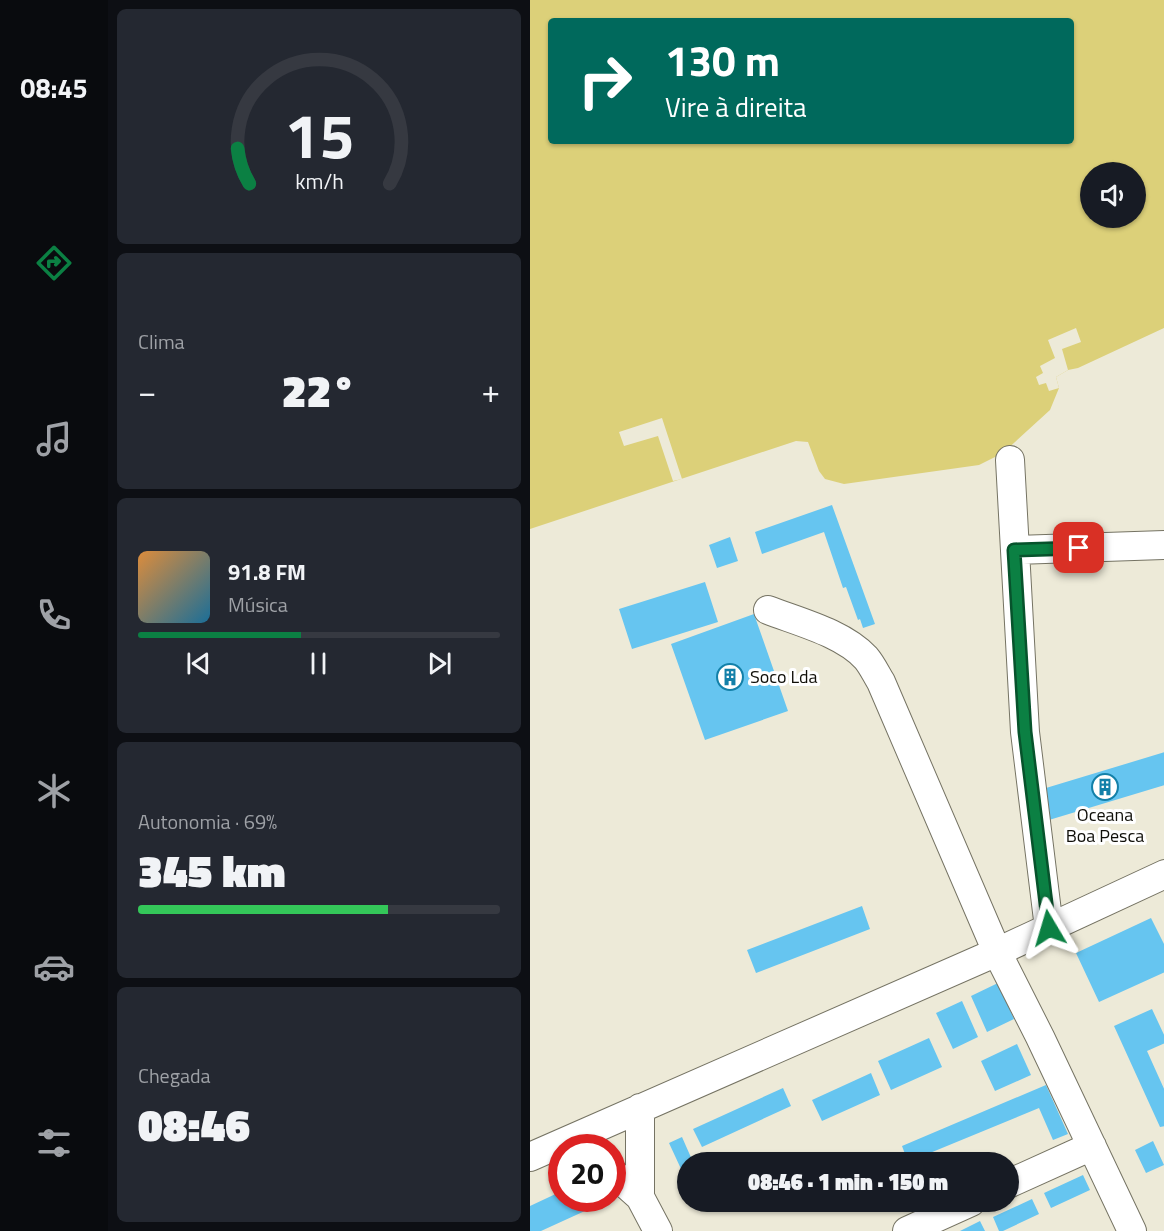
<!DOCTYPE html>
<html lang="pt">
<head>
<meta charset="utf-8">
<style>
  body { margin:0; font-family:"Titillium Web",sans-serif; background:#242831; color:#f1f3f6; height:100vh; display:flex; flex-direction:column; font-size:22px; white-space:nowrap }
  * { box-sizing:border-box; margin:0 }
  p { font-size:20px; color:#9ea1a6 }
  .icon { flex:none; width:33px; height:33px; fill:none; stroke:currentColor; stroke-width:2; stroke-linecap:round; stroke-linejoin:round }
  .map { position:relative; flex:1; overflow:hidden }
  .sheet { display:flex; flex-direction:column; gap:9px; padding:9px; background:#0d0f14; width:422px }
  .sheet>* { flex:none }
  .banner { position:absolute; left:18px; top:18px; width:526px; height:126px; border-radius:6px; box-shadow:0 2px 4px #0004; background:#00695c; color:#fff; overflow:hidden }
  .tools { position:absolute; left:550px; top:162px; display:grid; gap:12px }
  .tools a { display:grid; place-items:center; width:66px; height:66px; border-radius:50%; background:#171b24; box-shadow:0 2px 4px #0004; font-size:30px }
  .speed { position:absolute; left:18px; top:1134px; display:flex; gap:12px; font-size:30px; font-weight:700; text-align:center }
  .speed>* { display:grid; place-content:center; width:78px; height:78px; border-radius:50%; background:#171b24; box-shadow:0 2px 4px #0004; line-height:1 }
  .speed .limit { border:9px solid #d22; background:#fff; color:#111 }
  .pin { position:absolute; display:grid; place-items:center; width:51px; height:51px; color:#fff; margin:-26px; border-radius:12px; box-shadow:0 3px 9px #0006 }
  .me { position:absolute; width:66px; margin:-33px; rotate:353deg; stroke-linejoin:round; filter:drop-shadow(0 0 4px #0008) }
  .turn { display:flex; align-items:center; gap:21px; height:126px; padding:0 18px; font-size:27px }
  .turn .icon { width:78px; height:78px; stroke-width:2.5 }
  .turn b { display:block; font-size:42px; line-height:51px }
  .big { font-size:45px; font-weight:800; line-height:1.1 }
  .sheet .tile { flex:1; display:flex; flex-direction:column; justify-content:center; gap:9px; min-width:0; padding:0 21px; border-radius:9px; background:#242831 }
  .sheet .dial { align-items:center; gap:0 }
  .dial svg { height:156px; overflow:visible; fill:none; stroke:#363941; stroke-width:7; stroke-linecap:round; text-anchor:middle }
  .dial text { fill:#f1f3f6; stroke:none }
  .song { display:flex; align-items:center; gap:18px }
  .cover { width:72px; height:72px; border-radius:9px; background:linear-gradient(135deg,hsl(30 70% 55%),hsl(200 70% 35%)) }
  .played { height:6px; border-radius:3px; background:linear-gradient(90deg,#0b8043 45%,#363941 45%) }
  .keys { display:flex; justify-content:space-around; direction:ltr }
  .heat { display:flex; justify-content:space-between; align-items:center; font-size:33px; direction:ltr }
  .charge { height:9px; border-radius:4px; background:linear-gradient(90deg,#34c759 69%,#363941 0) }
  .trip { position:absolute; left:147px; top:1152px; width:342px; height:60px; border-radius:30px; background:#171b24; box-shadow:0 2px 4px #0004; font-weight:800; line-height:60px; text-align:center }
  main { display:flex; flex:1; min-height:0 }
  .tabs { display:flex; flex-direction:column; width:108px; justify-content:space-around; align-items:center; background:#090b0e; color:#9ea1a6 }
  .tabs .icon { width:42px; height:42px }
  .tabs .selected { color:#0b8043 }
  .tabs b { font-size:27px; color:#f1f3f6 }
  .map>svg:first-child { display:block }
</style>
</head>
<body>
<main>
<nav class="tabs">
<b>08:45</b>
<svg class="icon selected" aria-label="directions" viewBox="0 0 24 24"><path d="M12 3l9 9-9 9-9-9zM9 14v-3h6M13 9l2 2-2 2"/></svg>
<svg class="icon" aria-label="music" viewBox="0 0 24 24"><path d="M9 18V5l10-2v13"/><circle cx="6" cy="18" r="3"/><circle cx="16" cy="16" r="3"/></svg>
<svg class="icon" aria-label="phone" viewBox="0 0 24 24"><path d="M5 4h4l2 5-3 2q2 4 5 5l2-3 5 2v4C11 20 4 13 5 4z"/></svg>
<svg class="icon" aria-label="climate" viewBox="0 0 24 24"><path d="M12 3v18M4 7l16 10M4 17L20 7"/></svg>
<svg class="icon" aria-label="car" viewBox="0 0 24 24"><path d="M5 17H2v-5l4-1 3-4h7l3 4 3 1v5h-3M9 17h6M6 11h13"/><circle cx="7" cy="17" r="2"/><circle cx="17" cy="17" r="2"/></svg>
<svg class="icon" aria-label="filters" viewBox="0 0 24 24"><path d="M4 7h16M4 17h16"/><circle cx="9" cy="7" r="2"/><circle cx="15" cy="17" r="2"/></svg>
</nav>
<section class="sheet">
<div class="tile dial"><svg viewBox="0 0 100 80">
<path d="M14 69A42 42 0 1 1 86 69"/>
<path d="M14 69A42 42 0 0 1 8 51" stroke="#0b8043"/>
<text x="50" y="56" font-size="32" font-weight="700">15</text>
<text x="50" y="72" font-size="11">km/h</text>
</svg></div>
<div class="tile"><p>Clima</p>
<div class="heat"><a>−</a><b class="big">22°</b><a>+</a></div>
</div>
<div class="tile">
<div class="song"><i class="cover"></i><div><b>91.8 FM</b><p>Música</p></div></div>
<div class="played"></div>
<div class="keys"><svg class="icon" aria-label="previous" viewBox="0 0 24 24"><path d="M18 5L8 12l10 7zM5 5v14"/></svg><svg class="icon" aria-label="pause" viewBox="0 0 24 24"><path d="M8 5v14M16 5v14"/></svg><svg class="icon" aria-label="next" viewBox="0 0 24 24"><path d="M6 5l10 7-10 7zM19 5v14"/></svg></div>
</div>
<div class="tile"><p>Autonomia · 69%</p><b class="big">345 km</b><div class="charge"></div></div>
<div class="tile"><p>Chegada</p><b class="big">08:46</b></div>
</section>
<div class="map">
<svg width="635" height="1231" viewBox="0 0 635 1231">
  <rect width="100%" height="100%" fill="#edead8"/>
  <path fill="#dcd079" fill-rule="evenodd" d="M0,0H634V328L548,368L538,370L526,377L529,388L520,410L473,453L449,465L314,484L295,479L289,471L278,442L266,441L0,529ZM21,21H542V141H21ZM561,172H606V218H561Z"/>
  <path fill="#edead8" d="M546,328L551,342L532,349L538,370L526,377L529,388L519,391L516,383L509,385L506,377L513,373L510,366L525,358L518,340Z
    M132,418L152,479L143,481L128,436L94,446L89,432Z"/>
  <path fill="#66c5f0" d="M302,505L345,624L333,628L330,619L328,620L316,587L313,588L294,532L232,554L225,532Z
    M200,537L208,561L187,568L179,545Z
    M175,582L188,622L102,649L89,609Z
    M224,614L258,711L175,740L141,644Z
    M635,752V785L519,820L516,788Z
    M332,906L340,929L226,973L217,950Z
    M621,918L635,946V972L569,1002L546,953Z
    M468,983L484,1019L457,1032L441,996Z
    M432,1001L448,1037L423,1049L406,1013Z
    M622,1009L635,1037V1043L617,1051L635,1091V1126L630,1127L584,1026Z
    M399,1038L412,1067L361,1090L348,1061Z
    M487,1044L501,1075L465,1091L451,1061Z
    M341,1073L350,1095L292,1121L282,1100Z
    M516,1085L538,1134L523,1140L509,1108L378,1162L372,1146Z
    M253,1088L261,1106L172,1147L163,1129Z
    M152,1137L163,1162H158V1184L139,1143Z
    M623,1141L634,1165L616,1173L605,1150Z
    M553,1175L560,1190L521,1208L514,1193Z
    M32,1191V1198H65L68,1205L11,1231H0V1206Z
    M502,1199L509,1214L473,1231H469L463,1217Z
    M450,1221L455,1231H430Z"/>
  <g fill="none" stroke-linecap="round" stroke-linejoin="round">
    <defs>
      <path id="minor" d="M480,460L495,732L519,928
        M485,550L635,545
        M238,610C269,622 313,633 336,658C342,665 346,674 351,682L467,952L510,1037L602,1231
        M0,1157L467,952L635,874
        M82,1172L110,1197L128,1231
        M478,1184L562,1146
        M110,1197V1108
        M377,1231L441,1202"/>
    </defs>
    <use href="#minor" stroke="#757363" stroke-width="30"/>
    <use href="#minor" stroke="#fff" stroke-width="28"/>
  </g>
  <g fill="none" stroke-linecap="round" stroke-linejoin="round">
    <defs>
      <path id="route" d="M519,928L495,732L484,550L549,548"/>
    </defs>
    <use href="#route" stroke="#07532c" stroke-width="15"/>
    <use href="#route" stroke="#0b8043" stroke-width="10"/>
  </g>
  <defs>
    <symbol id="building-ring" viewBox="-11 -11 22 22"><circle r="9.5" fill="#fff" stroke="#1380a9" stroke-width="1.5"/><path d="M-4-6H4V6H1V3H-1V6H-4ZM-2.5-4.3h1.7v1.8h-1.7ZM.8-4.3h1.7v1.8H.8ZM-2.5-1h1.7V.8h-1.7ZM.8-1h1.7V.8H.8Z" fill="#1380a9"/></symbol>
  </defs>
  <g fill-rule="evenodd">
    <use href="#building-ring" x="185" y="662" width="30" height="30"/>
    <use href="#building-ring" x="560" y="772" width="30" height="30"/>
  </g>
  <g text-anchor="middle" stroke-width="6" stroke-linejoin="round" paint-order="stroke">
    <g font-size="18" fill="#0f0e08" stroke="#fff" text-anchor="start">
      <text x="220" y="683">Soco Lda</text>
      <text x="575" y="821" text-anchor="middle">Oceana<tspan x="575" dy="21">Boa Pesca</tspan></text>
    </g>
  </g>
</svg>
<div class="tools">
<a><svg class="icon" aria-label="sound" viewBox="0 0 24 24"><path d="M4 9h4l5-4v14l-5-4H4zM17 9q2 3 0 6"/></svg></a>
</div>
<div class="speed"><div class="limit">20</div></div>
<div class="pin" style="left:549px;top:548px;background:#d93025"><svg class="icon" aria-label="arrive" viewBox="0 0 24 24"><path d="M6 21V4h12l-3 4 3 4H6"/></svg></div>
<svg class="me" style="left:519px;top:928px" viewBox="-20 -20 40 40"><path d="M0-17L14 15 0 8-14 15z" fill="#0b8043" stroke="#fff" stroke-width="4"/></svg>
<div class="trip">08:46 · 1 min · 150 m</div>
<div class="banner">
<div class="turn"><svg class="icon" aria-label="right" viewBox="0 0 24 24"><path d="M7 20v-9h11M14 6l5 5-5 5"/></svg><div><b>130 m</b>Vire à direita</div></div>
</div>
</div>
</main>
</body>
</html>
